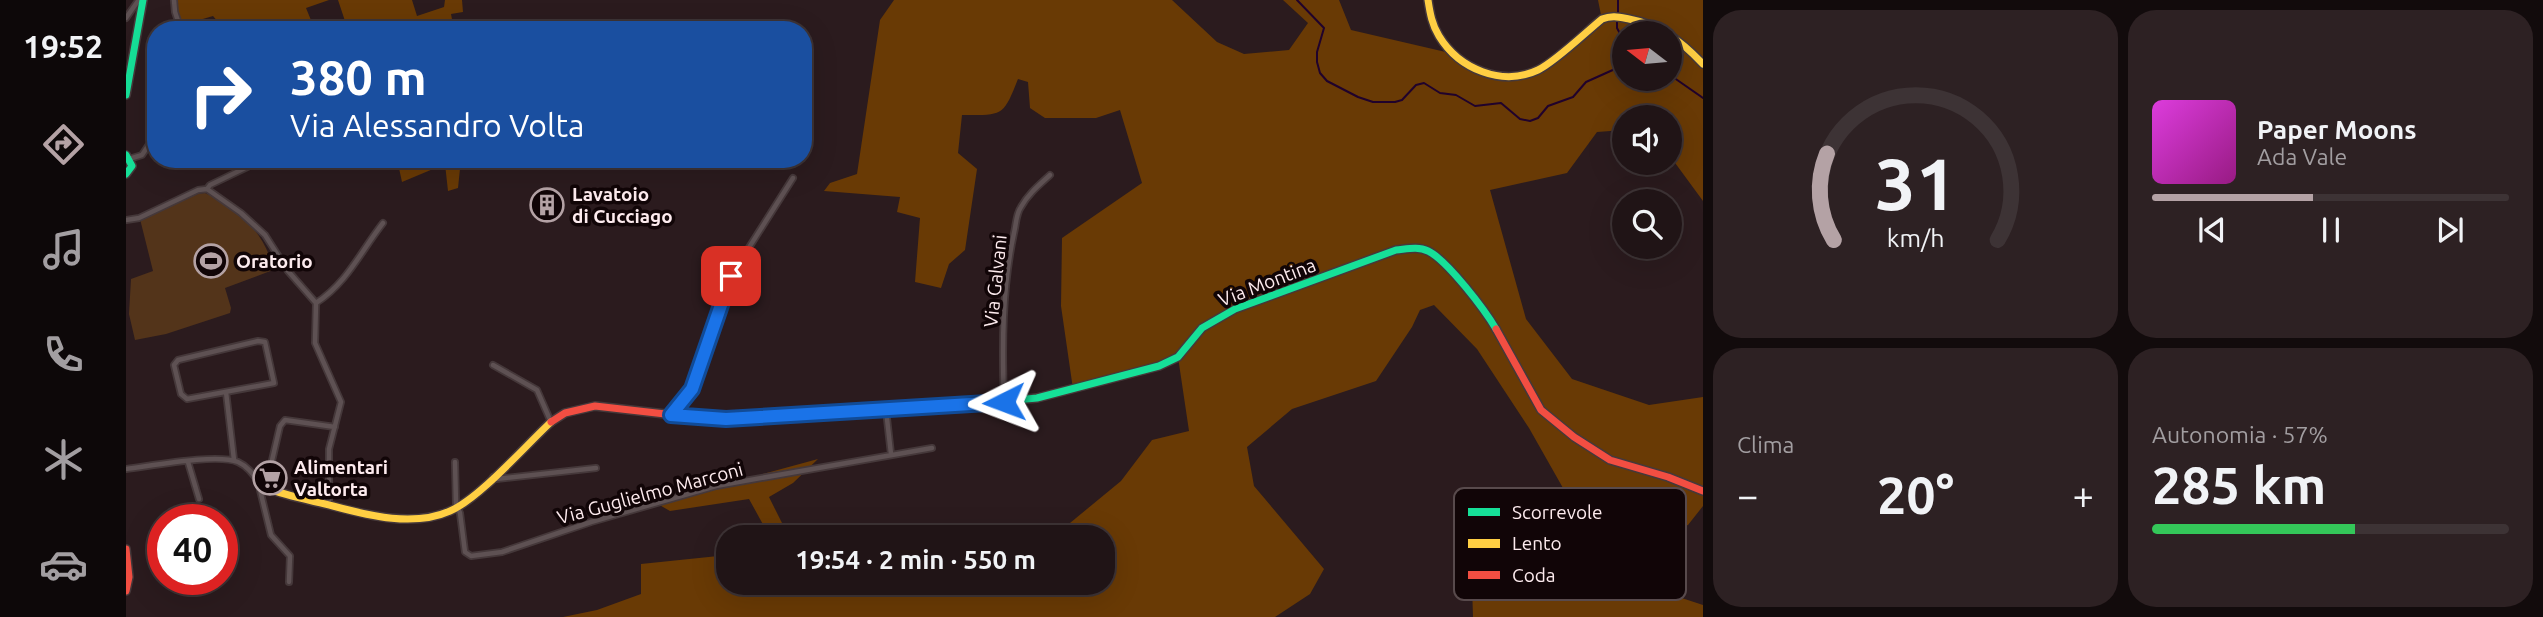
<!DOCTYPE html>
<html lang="it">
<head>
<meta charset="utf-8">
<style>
  body { margin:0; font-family:Ubuntu,sans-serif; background:#2d2123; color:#f1f3f6; height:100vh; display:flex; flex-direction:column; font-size:26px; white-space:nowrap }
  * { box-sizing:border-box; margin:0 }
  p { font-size:23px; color:#a29ea1 }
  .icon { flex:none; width:38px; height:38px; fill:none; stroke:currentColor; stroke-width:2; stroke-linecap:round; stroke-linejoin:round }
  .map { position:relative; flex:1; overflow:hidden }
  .sheet { display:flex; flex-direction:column; gap:10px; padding:10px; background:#120b0c; width:840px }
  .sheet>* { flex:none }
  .top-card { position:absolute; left:21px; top:21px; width:665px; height:147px; border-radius:28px; box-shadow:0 7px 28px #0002,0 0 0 2px #3d3335; background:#1a4fa0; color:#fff; overflow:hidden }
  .needle { width:46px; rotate:286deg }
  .buttons { position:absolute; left:1486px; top:21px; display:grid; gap:14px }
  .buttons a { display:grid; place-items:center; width:70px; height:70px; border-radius:50%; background:#201416; box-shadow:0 7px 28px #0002,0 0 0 2px #3d3335; font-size:35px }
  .speed { position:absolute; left:21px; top:504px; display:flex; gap:14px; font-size:35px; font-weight:700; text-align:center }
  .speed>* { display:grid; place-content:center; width:91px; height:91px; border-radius:50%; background:#201416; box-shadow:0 7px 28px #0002,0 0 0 2px #3d3335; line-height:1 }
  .speed .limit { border:10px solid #d22; background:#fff; color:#111 }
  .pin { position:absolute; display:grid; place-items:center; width:60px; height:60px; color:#fff; margin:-30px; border-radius:14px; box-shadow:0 4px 10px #0006 }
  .me { position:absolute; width:77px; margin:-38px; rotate:267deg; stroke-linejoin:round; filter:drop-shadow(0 0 5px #0008) }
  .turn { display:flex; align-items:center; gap:24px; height:147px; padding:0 28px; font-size:32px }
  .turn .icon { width:91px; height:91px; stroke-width:2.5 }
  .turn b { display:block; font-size:49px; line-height:60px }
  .big { font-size:52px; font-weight:700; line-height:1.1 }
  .sheet .tile { flex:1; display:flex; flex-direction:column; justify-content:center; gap:10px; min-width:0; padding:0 24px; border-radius:28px; background:#2d2123 }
  .sheet .dial { align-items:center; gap:0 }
  .dial svg { height:182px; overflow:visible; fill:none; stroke:#3d3335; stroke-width:7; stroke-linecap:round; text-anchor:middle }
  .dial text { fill:#f1f3f6; stroke:none }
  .song { display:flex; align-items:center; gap:21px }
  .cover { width:84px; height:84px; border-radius:10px; background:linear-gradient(135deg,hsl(300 70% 55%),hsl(310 70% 35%)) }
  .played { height:7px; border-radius:4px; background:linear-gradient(90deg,#b4a2a5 45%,#3d3335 45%) }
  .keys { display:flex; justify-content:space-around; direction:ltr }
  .heat { display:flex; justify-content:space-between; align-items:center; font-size:38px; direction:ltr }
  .charge { height:10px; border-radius:5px; background:linear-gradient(90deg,#34c759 57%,#3d3335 0) }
  .sheet .tiles { flex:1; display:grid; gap:10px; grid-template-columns:repeat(2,1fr) }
  .trip { position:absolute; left:590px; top:525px; width:399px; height:70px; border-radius:28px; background:#201416; box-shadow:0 7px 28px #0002,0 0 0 2px #3d3335; font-weight:700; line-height:70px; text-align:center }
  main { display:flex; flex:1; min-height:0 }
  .tab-bar { display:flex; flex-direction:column; width:126px; justify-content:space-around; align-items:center; background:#0d0809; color:#a29ea1 }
  .tab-bar .icon { width:49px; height:49px }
  .tab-bar .active { color:#b4a2a5 }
  .tab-bar b { font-size:32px; color:#f1f3f6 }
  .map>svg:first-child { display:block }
</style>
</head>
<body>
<main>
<nav class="tab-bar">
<b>19:52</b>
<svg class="icon active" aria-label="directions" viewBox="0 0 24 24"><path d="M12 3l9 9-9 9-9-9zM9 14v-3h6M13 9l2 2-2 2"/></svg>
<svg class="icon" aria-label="music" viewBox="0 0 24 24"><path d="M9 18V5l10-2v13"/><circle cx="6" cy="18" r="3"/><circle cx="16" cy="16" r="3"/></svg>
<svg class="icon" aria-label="phone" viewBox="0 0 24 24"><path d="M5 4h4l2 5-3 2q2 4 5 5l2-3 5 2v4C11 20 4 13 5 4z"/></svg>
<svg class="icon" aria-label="climate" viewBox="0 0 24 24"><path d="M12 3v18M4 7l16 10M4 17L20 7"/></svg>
<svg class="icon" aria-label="car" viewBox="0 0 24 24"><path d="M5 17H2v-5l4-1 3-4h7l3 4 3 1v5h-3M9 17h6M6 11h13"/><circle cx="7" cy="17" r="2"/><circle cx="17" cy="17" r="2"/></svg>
</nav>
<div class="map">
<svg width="1577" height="617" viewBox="0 0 1577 617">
  <rect width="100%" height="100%" fill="#2b1b1e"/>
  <path fill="#53341a" d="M79,193C112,207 141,235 147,270L99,288L105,308L104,313L40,334L9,340L3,314L5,279L27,271L14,219L72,194Z"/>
  <path fill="#693a05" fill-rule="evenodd" d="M48,0H203L180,8L189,30H99L87,16L53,26Z
    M212,0H286L291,16L318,7L319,0H336L337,12L325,14L328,30H222Z
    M768,0H1046L1091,42L1118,54L1163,50L1182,23L1157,0H1213L1225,30L1324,53L1342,65L1387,77L1412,70L1476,20L1472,0H1577V201L1544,156V117H1498V130L1471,132L1441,173L1364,190L1400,319L1446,379L1523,405L1577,397V506L1562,525L1511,543L1498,579L1577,605V617H1347L1346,585L1364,563L1454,518L1403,428L1351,349L1308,305L1294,310L1286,327L1250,381L1166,409L1121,447L1128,486L1198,569L1184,594L1149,617H437L471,610L515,594V564L602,555V583H976V537H927L995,481L1026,440L1063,431L1052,357L947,389L935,306L936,238L1016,183L994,110L970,118H919L904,108L902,82L892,79C877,117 877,115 836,115L832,153L851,169L839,250L823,264L815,288L789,282L794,218L771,212L774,197L698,191L704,183L731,174L754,20ZM1498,33H1544V79H1498Z
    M271,159H335L332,188L322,191L319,164L276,182Z
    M692,459L667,483L643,497L663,537H644L623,499L544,511L530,503Z"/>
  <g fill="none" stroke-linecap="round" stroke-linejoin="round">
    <path stroke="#20022c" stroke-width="2" d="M1171,0L1198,28L1191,52V62L1194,73L1201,81L1232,97L1247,102H1269L1276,100L1290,85L1298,83L1314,93L1330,95L1349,106L1375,103L1394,119L1404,121L1412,118L1422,106L1447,97L1460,82L1489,69L1498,62
      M1492,13V0
      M1491,19V28L1498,41
      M1544,75L1577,98"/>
    <defs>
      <path id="street" d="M48,0L49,12L55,30
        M0,18L12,1H16
        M3,159L16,155L30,134
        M81,189L115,213L139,235L162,271L190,303
        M0,220L13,218L72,190L81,189L84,185L138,159
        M190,303L189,343L215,402L203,449V505
        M190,303C221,283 235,251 257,223
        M132,341L139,342L148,383L61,399L55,394L48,365L52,360Z
        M367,365L411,390L425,422
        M100,392L108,460
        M878,402C876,346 876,289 888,233C890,225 890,214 895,207C902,194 913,185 924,175
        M760,410L765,454
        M546,414L566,389L605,276L667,178
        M62,462L73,499
        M329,462L330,504L334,513L339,552L345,556L376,552L465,522L590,486L806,448
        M0,469C25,466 91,453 112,462C123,467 128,476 135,485L134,490L145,535L164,556L163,582
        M130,477L144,469L154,426L159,420L209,427
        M367,477L370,479L470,468"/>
      <path id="fast" d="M0,95L17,0
        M0,155L6,166L0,174
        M870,402L911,398L1033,366L1052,357L1076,328L1109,309L1270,250C1281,249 1292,246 1302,251C1321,260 1359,310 1370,329"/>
      <path id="slow" d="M1302,0C1304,13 1306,25 1313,36C1333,69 1376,87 1412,70C1429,62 1460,32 1476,19C1486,15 1493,17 1503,19C1535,25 1555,41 1577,64
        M135,485C157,496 184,500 207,506C244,516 288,527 324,511C354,498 399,446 425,422"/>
      <path id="jam" d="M1370,329L1415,410L1448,437L1484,460L1542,477L1577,491
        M425,422L439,413L469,406L548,415L600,418L870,402
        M0,549L3,577L0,591"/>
    </defs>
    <use href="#street" stroke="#45383a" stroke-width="8"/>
    <use href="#fast" stroke="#45383a" stroke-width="10"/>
    <use href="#slow" stroke="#45383a" stroke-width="10"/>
    <use href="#jam" stroke="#45383a" stroke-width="10"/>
    <use href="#street" stroke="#5e5153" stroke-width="4.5"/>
    <use href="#fast" stroke="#16e098" stroke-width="7"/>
    <use href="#slow" stroke="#ffcf43" stroke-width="7"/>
    <use href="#jam" stroke="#f24e42" stroke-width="7"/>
  </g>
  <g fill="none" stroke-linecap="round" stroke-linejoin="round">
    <defs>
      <path id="route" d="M605,276L566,389L545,415L600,419L878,402"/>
    </defs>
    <use href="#route" stroke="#114b97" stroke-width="18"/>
    <use href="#route" stroke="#1a73e8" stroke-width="12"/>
  </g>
  <defs>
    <symbol id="building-ring" viewBox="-11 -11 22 22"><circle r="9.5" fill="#110507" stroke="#b4a2a5" stroke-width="1.5"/><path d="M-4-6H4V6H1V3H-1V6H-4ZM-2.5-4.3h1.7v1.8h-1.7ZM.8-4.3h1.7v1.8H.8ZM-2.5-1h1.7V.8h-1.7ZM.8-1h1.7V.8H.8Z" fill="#b4a2a5"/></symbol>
    <symbol id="stadium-ring" viewBox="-11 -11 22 22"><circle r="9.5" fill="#110507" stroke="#b4a2a5" stroke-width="1.5"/><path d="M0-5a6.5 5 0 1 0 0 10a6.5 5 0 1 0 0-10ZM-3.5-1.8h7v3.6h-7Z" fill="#b4a2a5"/></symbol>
    <symbol id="supermarket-ring" viewBox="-11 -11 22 22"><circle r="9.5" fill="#110507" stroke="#b4a2a5" stroke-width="1.5"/><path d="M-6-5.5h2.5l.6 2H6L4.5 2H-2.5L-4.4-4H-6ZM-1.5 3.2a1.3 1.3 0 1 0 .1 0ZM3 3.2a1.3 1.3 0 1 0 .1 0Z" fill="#b4a2a5"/></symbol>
  </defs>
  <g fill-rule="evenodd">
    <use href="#building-ring" x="402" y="186" width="38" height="38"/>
    <use href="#stadium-ring" x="66" y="242" width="38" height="38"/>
    <use href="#supermarket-ring" x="125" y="459" width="38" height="38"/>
  </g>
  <g text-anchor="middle" stroke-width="7" stroke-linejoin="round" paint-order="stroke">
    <g font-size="19" font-weight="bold" fill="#fdebee" stroke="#110507" text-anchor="start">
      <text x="446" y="201">Lavatoio<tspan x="446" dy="22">di Cucciago</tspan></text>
      <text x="110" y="268">Oratorio</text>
      <text x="168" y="474">Alimentari<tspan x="168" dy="22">Valtorta</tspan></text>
    </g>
    <g font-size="19" fill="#fdebee" stroke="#110507">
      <text transform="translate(869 281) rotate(-84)" y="7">Via Galvani</text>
      <text transform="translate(1141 282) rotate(-21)" y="7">Via Montina</text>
      <text transform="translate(524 493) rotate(-15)" y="7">Via Guglielmo Marconi</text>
    </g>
  </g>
  <rect x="1328" y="488" width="232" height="112" rx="10" fill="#110507" stroke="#584a4c" stroke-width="2"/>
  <rect x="1342" y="508" width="32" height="8" fill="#16e098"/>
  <rect x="1342" y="539" width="32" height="9" fill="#ffcf43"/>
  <rect x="1342" y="571" width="32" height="8" fill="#f24e42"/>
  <g font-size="19" fill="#fdebee">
    <text x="1386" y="519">Scorrevole</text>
    <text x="1386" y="550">Lento</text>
    <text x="1386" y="582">Coda</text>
  </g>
</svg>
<div class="buttons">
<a><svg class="needle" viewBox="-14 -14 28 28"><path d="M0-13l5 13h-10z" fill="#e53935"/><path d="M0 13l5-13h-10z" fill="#a29ea1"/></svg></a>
<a><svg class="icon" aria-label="sound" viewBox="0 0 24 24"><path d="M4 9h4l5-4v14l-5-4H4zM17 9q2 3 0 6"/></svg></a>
<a><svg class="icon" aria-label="search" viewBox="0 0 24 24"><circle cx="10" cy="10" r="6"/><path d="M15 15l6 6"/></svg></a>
</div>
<div class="speed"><div class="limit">40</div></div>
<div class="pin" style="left:605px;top:276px;background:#d93025"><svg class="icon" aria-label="arrive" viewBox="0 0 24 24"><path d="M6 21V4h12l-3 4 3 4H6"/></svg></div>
<svg class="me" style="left:878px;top:402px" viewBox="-20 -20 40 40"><path d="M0-17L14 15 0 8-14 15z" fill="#1a73e8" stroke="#fff" stroke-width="4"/></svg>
<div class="trip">19:54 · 2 min · 550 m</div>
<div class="top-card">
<div class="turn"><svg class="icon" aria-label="right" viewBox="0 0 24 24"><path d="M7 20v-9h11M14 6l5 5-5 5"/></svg><div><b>380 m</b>Via Alessandro Volta</div></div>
</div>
</div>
<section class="sheet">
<div class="tiles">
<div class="tile dial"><svg viewBox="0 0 100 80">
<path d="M14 69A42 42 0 1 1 86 69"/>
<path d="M14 69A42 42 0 0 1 11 31" stroke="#b4a2a5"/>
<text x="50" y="56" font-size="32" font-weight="700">31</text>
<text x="50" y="72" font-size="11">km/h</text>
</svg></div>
<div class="tile">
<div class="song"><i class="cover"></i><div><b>Paper Moons</b><p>Ada Vale</p></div></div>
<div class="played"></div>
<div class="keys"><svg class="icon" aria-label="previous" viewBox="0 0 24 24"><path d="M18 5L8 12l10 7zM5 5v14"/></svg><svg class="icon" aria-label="pause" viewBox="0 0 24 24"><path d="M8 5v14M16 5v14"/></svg><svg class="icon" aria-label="next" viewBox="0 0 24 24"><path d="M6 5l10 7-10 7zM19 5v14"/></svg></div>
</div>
<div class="tile"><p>Clima</p>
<div class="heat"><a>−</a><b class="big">20°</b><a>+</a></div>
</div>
<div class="tile"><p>Autonomia · 57%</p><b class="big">285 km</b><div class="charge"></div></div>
</div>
</section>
</main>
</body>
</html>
